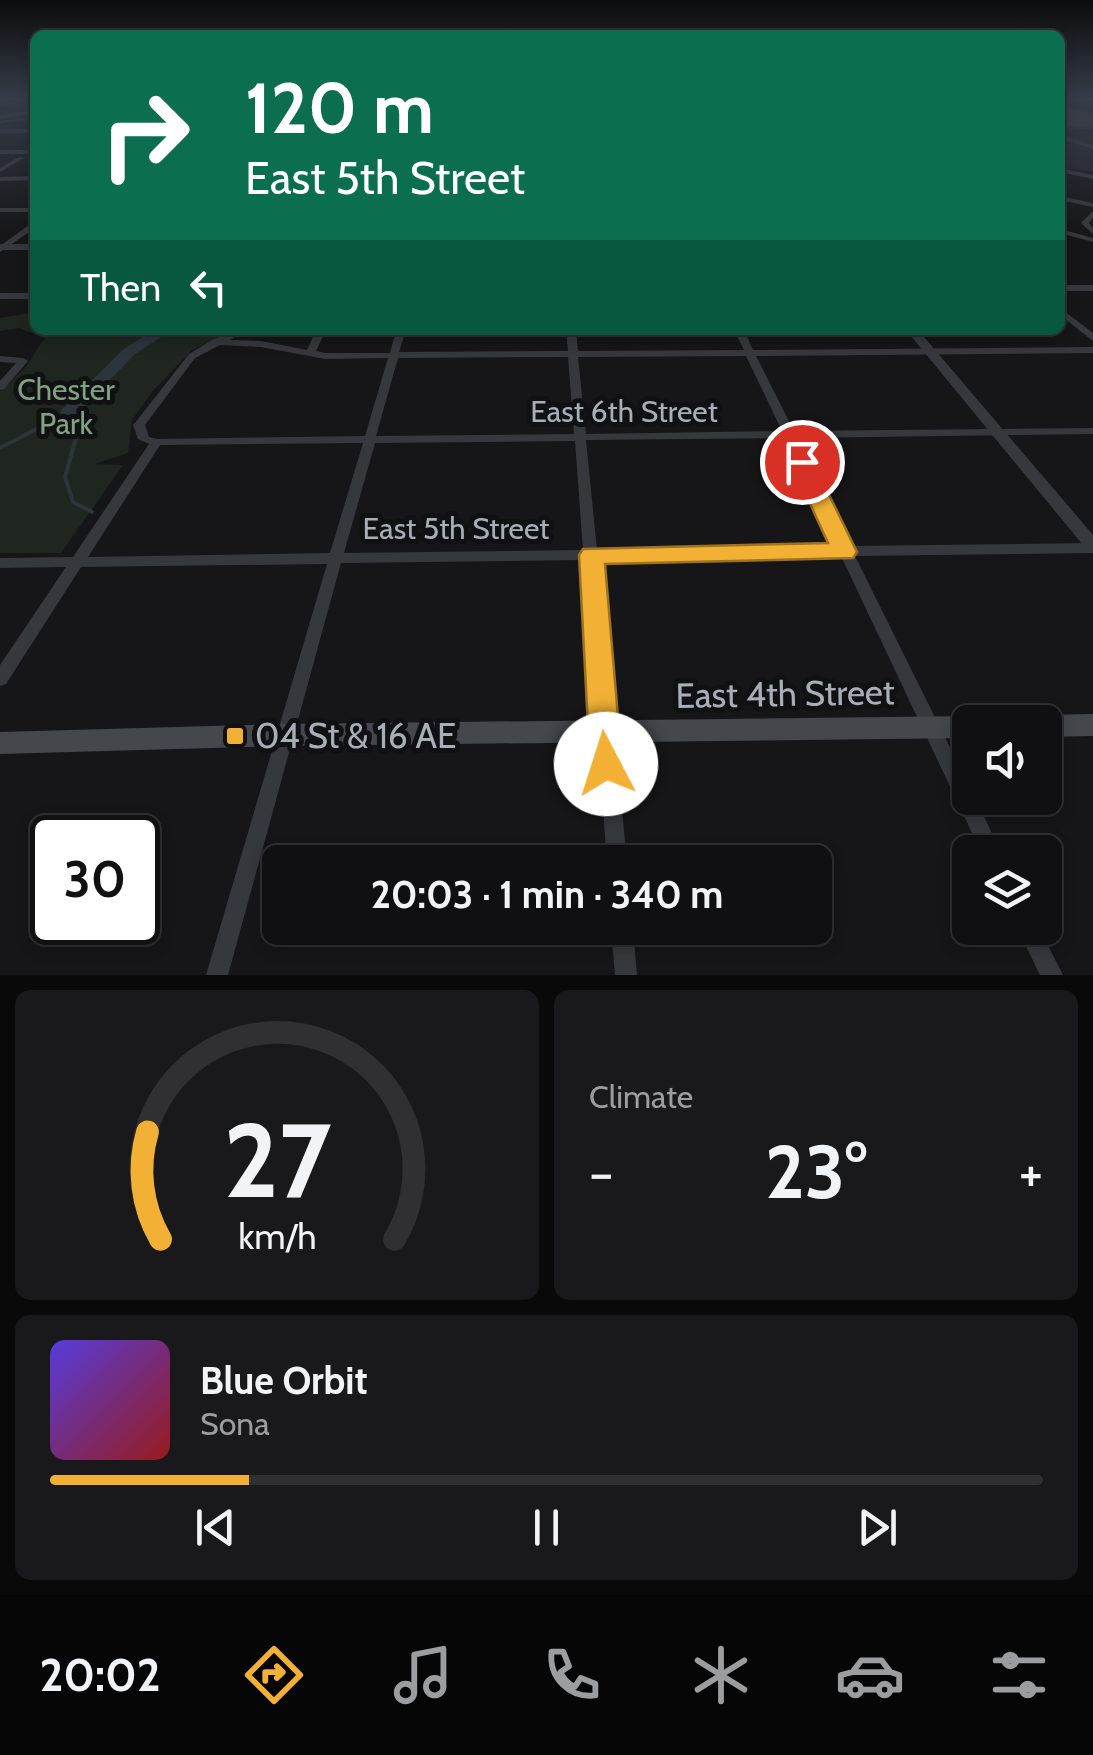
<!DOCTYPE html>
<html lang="en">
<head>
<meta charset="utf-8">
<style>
  body { margin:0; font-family:Cabin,sans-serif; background:#19191b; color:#f1f3f6; height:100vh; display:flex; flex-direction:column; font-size:38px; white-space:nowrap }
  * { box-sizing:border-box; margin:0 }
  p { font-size:32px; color:#9c9d9f }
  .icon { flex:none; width:55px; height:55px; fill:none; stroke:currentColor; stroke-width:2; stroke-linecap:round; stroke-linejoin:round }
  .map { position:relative; height:975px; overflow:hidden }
  .sheet { display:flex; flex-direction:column; gap:15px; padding:15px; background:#09090a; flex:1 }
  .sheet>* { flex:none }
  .banner { position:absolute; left:30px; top:30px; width:1035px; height:305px; border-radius:15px; box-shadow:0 5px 15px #0003,0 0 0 2px #303032; background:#0b6e4f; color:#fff; overflow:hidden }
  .fabs { position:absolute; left:952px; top:705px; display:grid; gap:20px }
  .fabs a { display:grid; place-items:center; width:110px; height:110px; border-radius:15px; background:#101012; box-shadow:0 5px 15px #0003,0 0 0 2px #303032; font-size:50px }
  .speed { position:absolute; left:30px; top:815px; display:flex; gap:20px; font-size:50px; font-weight:700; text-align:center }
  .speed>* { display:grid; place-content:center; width:130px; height:130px; border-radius:50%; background:#101012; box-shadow:0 5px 15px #0003,0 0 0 2px #303032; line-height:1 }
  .speed .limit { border:5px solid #111; border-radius:15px; background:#fff; color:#111 }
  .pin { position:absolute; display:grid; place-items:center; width:85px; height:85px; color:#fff; margin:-42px; border:5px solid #fff; border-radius:50%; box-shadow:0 2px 10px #0007 }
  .me { position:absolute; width:110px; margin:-55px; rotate:355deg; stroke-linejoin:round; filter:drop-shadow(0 0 8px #0008) }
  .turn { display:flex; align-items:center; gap:35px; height:210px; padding:0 50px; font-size:45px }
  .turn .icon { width:130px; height:130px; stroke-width:2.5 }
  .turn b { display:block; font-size:70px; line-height:85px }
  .then { display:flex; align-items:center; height:95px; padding:0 50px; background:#0003; gap:20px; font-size:38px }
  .big { font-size:75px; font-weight:800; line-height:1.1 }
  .sheet .tile { flex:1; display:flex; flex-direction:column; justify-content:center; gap:15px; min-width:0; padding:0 35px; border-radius:15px; background:#19191b }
  .sheet .dial { align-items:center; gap:0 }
  .dial svg { height:260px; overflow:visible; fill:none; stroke:#303032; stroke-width:7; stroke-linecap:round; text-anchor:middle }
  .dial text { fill:#f1f3f6; stroke:none }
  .song { display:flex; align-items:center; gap:30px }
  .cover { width:120px; height:120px; border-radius:15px; background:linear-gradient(135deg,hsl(250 70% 55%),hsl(0 70% 35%)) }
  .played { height:10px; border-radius:5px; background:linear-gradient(90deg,#f2b134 20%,#303032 20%) }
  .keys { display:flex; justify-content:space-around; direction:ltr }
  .heat { display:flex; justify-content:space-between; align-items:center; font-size:55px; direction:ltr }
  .sheet .tiles { flex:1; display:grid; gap:15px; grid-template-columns:1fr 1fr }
  .tile:last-child { grid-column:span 2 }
  .trip { position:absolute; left:262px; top:845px; width:570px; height:100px; border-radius:15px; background:#101012; box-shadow:0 5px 15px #0003,0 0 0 2px #303032; font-weight:800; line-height:100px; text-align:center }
  .tab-bar { display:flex; height:160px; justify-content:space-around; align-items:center; background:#060607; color:#9c9d9f }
  .tab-bar .icon { width:70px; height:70px }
  .tab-bar .on { color:#f2b134 }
  .tab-bar b { font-size:45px; color:#f1f3f6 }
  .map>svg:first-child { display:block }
</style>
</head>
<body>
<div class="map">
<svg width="1093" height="975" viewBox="0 0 1093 975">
  <rect width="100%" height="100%" fill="#161618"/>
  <path fill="#222225" d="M1060,98H1093V172L1060,167Z"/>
  <path fill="#1e261f" d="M24,314L35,315V330H233L192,350L152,392L132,420L128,453L95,464L123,465L61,553H0V391L24,369L45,338L19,328L0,331V318Z"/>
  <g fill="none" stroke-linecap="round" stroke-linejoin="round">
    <path stroke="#2c353c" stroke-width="2.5" d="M0,122L35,118"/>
    <path stroke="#2c353c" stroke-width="4" d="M0,448L69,412L78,431L65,477L73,502L92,512"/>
    <path fill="#2c353c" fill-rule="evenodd" d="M154,330H172L135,354L75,416H63L60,412L63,408L125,348Z"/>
  </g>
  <path fill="#404145" stroke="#303034" stroke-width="2.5" d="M1060,105L1093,113V128L1060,127Z"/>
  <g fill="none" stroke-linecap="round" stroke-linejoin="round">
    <path fill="#37383d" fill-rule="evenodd" d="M35,99V101L0,106V104Z
      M0,129H35V133H0Z
      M1060,135L1093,145V149L1060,139Z
      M19,157L24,158L0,172V168Z
      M35,176V180L0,181V177Z
      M1060,196L1093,203V207L1060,200Z
      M0,208H35V212H0Z
      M1093,211V218L1089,223L1093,228V234L1081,223Z
      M32,223H35V228L0,252V246Z
      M1060,229L1093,238V242L1060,233Z
      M0,293H35V299H0Z
      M1060,308L1093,333V341L1060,315Z
      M234,330H246L230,340L261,341L307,350L316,330H326L316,351L325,353H390L396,330H406L399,352L568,351L566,330H576L578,351L744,350L734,330H744L753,350L1093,347V353L756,356L794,431L1093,428V434L797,438L851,546L1093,543V553L855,556L970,788V798H975L1001,852H981L841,556L598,560L627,862H607L584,560L341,563L228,975H206L327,564L81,567L6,684L0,686V665L66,567L0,568V558L73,557L149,444L138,439L133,425L135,423L189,354L212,340ZM220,345L261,347L325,359L388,358L365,436L156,439L149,437L145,425L195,358ZM746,356L782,431L586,434L578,357ZM568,357L574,434L376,436L398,358ZM785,438L837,547L597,550L586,440ZM575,441L583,550L344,553L375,443ZM363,443L330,553L88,557L160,445Z
      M0,356L23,358L28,361L4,389L0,390V381L16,363L0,362Z
      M611,928H633L637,975H615Z
      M1017,928H1039L1063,975H1040Z"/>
    <path fill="#37383d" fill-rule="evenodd" d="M35,110V114L0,119V115Z
      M0,150H35V154H0Z
      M1060,168L1093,175V179L1060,172Z
      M0,244H35V250H0Z
      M1060,285H1093V291H1060Z
      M906,330H918L1093,535V552L1087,550Z"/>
    <path fill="#45474d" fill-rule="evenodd" d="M1093,714V736L1045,737V722H1034L1036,718L1045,715Z
      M970,716L980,722H970V738L284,746L0,754V732L284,724Z"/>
  </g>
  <linearGradient id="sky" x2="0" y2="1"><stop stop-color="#0c0c0d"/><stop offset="0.42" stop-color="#363c48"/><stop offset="1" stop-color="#363c48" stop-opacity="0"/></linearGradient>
  <rect width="1093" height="235" fill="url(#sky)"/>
  <path fill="#f2b134" stroke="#9d7322" stroke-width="2.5" d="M802,455L813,462L857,552L853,558L605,564L622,764L618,775L606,779L594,775L590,764L579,555L583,549L828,543L791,462Z"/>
  <rect fill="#f2b134" stroke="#111113" stroke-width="4" x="225" y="726" width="20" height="20" rx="5"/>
  <g text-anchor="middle" stroke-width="10" stroke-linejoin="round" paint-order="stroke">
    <g font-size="30" fill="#7fa381" stroke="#111113">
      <text x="66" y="400">Chester<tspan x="66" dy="34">Park</tspan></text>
    </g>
    <g font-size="30" fill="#a8adb8" stroke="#111113">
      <text x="624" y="422">East 6th Street</text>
      <text x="456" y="539">East 5th Street</text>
    </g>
    <g font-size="35" fill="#a8adb8" stroke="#111113">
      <text transform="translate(785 694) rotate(-1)" y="12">East 4th Street</text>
    </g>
    <g font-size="35" fill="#a8adb8" stroke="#111113" text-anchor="start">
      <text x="255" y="748">04 St &amp; 16 AE</text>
    </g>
  </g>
</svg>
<div class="fabs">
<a><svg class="icon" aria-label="sound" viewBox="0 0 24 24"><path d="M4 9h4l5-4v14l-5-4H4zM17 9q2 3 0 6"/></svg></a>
<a><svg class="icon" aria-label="layers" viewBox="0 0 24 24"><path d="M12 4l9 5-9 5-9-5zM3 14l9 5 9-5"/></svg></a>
</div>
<div class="speed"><div class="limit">30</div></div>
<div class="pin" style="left:802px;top:462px;background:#d93025"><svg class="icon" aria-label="arrive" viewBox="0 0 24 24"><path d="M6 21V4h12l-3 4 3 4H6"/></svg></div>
<svg class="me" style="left:606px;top:764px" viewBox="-20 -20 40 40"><circle r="19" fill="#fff"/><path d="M0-13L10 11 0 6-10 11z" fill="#f2b134"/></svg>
<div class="trip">20:03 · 1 min · 340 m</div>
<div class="banner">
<div class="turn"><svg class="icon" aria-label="right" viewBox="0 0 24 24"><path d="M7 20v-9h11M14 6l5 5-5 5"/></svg><div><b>120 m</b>East 5th Street</div></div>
<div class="then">Then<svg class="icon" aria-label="left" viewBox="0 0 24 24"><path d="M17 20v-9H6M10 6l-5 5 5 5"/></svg></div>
</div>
</div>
<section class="sheet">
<div class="tiles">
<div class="tile dial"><svg viewBox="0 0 100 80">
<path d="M14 69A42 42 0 1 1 86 69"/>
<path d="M14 69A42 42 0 0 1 10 36" stroke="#f2b134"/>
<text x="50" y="56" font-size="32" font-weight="700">27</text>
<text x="50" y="72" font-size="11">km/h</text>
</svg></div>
<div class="tile"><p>Climate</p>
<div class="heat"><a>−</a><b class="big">23°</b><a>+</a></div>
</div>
<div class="tile">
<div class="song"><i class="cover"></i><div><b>Blue Orbit</b><p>Sona</p></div></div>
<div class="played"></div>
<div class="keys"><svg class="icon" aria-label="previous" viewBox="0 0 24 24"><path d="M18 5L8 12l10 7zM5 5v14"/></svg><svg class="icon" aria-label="pause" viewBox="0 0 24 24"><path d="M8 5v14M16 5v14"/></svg><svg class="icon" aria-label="next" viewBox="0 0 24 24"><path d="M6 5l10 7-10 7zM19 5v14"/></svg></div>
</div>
</div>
</section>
<nav class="tab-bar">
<b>20:02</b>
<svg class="icon on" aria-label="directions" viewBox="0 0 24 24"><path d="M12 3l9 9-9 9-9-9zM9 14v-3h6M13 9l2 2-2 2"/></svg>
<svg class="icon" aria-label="music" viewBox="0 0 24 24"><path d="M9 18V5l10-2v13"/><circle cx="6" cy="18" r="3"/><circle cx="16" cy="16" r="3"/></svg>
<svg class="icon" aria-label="phone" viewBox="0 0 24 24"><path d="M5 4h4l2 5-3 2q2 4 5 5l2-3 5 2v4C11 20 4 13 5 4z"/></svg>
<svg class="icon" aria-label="climate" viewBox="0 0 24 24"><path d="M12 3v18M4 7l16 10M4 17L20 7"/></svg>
<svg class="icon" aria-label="car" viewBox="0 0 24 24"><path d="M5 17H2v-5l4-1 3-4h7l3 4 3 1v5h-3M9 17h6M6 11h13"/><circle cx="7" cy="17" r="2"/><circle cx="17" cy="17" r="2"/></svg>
<svg class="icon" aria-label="filters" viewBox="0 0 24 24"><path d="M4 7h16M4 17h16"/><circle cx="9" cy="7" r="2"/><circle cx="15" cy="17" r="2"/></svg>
</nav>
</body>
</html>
